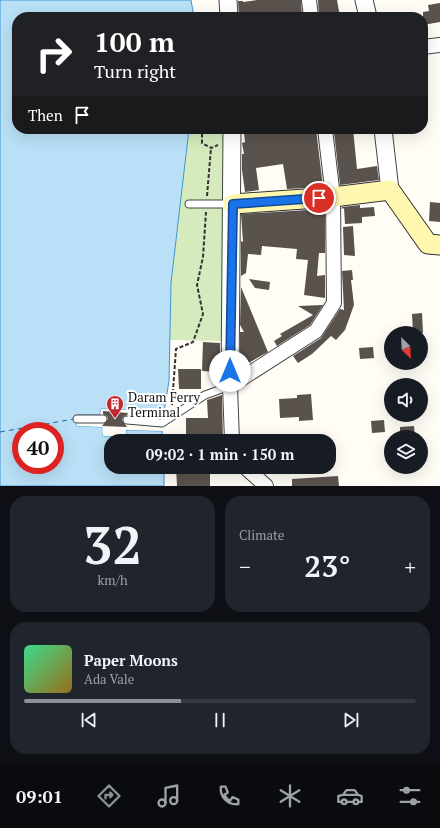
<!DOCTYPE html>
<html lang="en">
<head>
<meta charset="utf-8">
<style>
  body { margin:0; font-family:"PT Serif",serif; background:#20242c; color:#f1f3f6; height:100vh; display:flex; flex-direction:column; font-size:15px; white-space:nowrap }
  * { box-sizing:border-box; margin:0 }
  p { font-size:13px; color:#9ea1a6 }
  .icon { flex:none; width:22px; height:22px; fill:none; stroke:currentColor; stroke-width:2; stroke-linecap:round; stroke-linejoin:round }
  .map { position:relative; height:486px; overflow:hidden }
  .sheet { display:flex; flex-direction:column; gap:10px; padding:10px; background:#0d0f14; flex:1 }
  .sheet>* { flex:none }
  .guide { position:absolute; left:12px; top:12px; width:416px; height:122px; border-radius:16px; box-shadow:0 4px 16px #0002; background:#202124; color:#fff; overflow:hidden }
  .needle { width:26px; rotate:156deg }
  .fabs { position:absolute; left:384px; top:326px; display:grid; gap:8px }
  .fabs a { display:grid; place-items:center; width:44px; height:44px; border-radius:50%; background:#171b24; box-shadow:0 4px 16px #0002; font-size:20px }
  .speed { position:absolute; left:12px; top:422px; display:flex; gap:8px; font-size:20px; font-weight:700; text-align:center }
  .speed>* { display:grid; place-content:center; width:52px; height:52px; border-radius:50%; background:#171b24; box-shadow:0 4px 16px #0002; line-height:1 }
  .speed .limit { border:6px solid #d22; background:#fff; color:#111 }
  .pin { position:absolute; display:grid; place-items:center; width:34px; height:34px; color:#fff; margin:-17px; border:2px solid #fff; border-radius:50%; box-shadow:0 1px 4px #0007 }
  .me { position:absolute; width:44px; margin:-22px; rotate:0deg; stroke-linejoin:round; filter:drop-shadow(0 0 3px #0008) }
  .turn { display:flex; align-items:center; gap:14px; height:84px; padding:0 16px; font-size:18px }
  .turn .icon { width:52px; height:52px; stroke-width:2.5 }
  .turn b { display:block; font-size:28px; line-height:34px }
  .then { display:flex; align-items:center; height:38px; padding:0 16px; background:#0003; gap:8px; font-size:15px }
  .big { font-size:30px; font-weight:700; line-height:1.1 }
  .sheet .card { flex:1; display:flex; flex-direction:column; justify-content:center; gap:6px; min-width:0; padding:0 14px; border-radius:16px; background:#20242c }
  .sheet .dial { align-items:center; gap:0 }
  .dial b { font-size:52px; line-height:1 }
  .song { display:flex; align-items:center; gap:12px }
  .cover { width:48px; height:48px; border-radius:6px; background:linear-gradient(135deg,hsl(150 70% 55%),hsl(40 70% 35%)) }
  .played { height:4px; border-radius:2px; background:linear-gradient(90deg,#8c9099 40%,#363941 40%) }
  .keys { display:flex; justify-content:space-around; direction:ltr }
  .heat { display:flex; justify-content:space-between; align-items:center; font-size:22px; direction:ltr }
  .sheet .tiles { flex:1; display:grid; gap:10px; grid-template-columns:1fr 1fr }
  .card:last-child { grid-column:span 2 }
  .trip { position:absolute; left:104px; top:434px; width:232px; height:40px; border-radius:16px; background:#171b24; box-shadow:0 4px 16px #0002; font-weight:700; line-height:40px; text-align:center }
  .dock { display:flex; height:64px; justify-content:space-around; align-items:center; background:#090b0e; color:#9ea1a6 }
  .dock .icon { width:28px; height:28px }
  .dock .current { color:#8c9099 }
  .dock b { font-size:18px; color:#f1f3f6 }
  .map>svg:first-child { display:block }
</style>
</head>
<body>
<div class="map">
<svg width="440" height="486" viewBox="0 0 440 486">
  <rect width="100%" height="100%" fill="#fffdf5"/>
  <path fill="#d5ebbd" d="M189,129H225V341L170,340L171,283Z"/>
  <path fill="#b9e0f7" stroke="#3f96cf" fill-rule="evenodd" d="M0,0H191L194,17H17V129H189L171,283L169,381L163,418L128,417V410L101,409L100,415H77V426L104,427L103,436H126V430L162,431L163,441H111V467H164V486H0ZM21,431H55V465H21Z"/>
  <path fill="#fffdf5" d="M101,409L129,410V417L163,418V420L126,417V412L103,411L102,416L79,417V424L105,425V434H124V429L126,428L162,429V431L126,430V436H103V427L77,426V415H100Z"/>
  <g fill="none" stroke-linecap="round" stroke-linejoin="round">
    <path stroke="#1768a6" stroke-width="1" stroke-dasharray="5 4" stroke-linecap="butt" d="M0,432L74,419"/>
  </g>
  <path fill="#5a524d" d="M257,0H301L302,17H248V16L239,17L238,1H243V2Z
    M318,0H337L340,17H319Z
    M440,3V22L423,25V12L429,11L428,5Z
    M256,129H279L280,133L301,129H316L323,187L287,189L283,164L256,168L259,190L245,192L242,170V154H244L242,143L245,142L244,133L256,132Z
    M353,129L357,169L377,166L379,180L340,185L334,132Z
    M430,202L440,203V222L429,221Z
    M360,205V208L374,207L375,216L362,217V223L345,224L344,208L342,209V207Z
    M325,209V253H319L317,276L325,275V298L304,295L308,260L296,259L297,249L262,246L261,255L248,254L246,273L241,276V241L243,242L241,214Z
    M353,226L355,256L344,255L343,227Z
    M352,270L353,280H351L354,305L345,330L336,340L331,336L312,354L298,363L293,356L321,338L340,309L344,310L342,271Z
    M249,279L270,282L269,290L255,288Z
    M241,287L268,352L250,362L244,367L240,368V332H244L240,325Z
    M323,305L310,325L277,346L274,341L282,336L280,334L313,315L298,306Z
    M422,313L423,333H413L412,314Z
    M203,342L220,343V372L202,371Z
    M373,347L374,358L360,359L359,348Z
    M178,369H201V389H179Z
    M311,394L313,420L299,421V417L280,418L279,399L297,398V395Z
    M222,395L223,441H208V436H186V418H208L207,400Z
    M103,411L128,413L127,415L123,417L122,420L127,427L102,426L108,419L107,416L103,414Z
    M384,420L385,432L372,433L371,421Z
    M414,426L415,437H400V427Z
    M176,467H210V486H177Z
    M338,476L339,486H292V479Z"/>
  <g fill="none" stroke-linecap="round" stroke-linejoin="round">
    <defs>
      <path id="service" d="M189,204H233
        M77,419H103
        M127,420L162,423L205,395L230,386"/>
      <path id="minor" d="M309,0L311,17
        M423,47L440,45
        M232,441L230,386L316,331L334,303L333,197L325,129
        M245,467L266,486"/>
      <path id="tertiary" d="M228,0L229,17
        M364,0L368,17
        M383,129L390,190
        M230,386L232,129"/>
      <path id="secondary" d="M233,204L333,197L390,190L428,244L440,245"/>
    </defs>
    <use href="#service" stroke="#444" stroke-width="9"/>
    <use href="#minor" stroke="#444" stroke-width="16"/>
    <use href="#tertiary" stroke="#444" stroke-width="19"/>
    <use href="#secondary" stroke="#333" stroke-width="21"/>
    <path stroke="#333" stroke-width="2" stroke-dasharray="4 2" stroke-linecap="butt" d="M206,129L202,134V143L211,148L218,145
      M207,196L211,148
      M172,405L176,349L193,342L203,314L197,285L203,257L206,212"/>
    <use href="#service" stroke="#fff" stroke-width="7"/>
    <use href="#minor" stroke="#fff" stroke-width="14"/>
    <use href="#tertiary" stroke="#fff" stroke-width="17"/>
    <use href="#secondary" stroke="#fff6b0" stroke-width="19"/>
  </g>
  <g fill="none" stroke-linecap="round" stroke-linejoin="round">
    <defs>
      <path id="route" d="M230,371L233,204L319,198"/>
    </defs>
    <use href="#route" stroke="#114b97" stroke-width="10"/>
    <use href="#route" stroke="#1a73e8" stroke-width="7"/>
  </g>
  <defs>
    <symbol id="building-pin" viewBox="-11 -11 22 30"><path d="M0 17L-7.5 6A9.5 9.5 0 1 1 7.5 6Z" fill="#c4262e" stroke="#fff"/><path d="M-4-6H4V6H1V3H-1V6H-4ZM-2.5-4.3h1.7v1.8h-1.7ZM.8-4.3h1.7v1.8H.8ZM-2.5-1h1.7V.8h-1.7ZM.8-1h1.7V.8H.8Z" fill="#fff"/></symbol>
  </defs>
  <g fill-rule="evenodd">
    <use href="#building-pin" x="105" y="394" width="20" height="27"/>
  </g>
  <g text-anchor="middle" stroke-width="4" stroke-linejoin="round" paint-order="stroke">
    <g font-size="13" fill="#111" stroke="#fff" text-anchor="start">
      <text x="128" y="402">Daram Ferry<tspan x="128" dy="15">Terminal</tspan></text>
    </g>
  </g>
</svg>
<div class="fabs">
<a><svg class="needle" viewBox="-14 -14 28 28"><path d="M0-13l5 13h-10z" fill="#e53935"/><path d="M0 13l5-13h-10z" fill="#9ea1a6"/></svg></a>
<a><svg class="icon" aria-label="sound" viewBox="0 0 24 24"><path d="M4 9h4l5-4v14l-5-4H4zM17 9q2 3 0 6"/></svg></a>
<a><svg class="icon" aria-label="layers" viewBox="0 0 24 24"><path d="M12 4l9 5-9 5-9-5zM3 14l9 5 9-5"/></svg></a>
</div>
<div class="speed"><div class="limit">40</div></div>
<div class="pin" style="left:319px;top:198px;background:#d93025"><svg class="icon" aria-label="arrive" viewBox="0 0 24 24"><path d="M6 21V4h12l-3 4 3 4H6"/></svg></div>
<svg class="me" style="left:230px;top:371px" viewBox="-20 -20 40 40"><circle r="19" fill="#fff"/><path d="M0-13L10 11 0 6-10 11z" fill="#1a73e8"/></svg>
<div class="trip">09:02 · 1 min · 150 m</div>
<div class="guide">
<div class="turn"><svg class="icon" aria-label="right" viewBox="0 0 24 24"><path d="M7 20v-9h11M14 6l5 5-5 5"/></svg><div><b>100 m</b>Turn right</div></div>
<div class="then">Then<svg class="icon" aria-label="arrive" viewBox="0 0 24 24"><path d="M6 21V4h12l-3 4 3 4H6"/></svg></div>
</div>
</div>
<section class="sheet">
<div class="tiles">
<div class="card dial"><b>32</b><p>km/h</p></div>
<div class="card"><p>Climate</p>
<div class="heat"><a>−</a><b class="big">23°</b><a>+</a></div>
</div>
<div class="card">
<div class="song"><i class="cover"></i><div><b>Paper Moons</b><p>Ada Vale</p></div></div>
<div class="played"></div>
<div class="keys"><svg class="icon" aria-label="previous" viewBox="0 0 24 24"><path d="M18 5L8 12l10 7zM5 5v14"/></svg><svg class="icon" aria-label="pause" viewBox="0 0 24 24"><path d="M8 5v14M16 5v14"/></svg><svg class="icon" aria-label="next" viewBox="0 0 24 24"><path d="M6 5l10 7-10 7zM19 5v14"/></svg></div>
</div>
</div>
</section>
<nav class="dock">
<b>09:01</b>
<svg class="icon current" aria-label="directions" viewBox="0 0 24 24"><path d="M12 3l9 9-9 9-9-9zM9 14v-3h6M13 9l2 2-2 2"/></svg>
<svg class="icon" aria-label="music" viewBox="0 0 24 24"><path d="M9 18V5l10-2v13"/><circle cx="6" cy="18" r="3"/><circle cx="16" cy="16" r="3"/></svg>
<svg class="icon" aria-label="phone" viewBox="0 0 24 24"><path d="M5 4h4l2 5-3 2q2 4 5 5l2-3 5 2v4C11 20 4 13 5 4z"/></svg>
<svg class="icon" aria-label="climate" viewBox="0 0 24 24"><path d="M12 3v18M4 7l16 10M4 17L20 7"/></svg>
<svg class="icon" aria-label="car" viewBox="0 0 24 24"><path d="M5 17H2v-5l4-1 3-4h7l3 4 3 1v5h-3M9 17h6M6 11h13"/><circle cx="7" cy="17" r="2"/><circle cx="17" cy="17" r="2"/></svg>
<svg class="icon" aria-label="filters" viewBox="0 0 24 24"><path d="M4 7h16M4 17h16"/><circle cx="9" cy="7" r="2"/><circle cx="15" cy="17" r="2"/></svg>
</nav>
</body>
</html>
